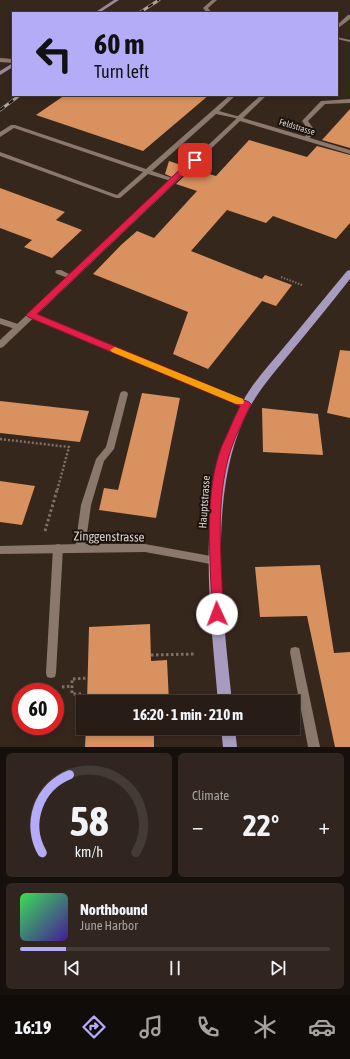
<!DOCTYPE html>
<html lang="en">
<head>
<meta charset="utf-8">
<style>
  body { margin:0; font-family:"Asap Condensed",sans-serif; background:#30261f; color:#f1f3f6; height:100vh; display:flex; flex-direction:column; font-size:15px; white-space:nowrap }
  * { box-sizing:border-box; margin:0 }
  p { font-size:13px; color:#a5a2a1 }
  .icon { flex:none; width:22px; height:22px; fill:none; stroke:currentColor; stroke-width:2; stroke-linecap:round; stroke-linejoin:round }
  .map { position:relative; height:747px; overflow:hidden }
  .details { display:flex; flex-direction:column; gap:6px; padding:6px; background:#16100c; flex:1 }
  .details>* { flex:none }
  .hud { position:absolute; left:12px; top:12px; width:326px; height:84px; border-radius:0px; box-shadow:0 2px 6px #0003,0 0 0 1px #443b35; background:#b5acf8; color:#111; overflow:hidden }
  .speed { position:absolute; left:12px; top:683px; display:flex; gap:8px; font-size:20px; font-weight:700; text-align:center }
  .speed>* { display:grid; place-content:center; width:52px; height:52px; border-radius:50%; background:#281d16; box-shadow:0 2px 6px #0003,0 0 0 1px #443b35; line-height:1 }
  .speed .limit { border:6px solid #d22; background:#fff; color:#111 }
  .pin { position:absolute; display:grid; place-items:center; width:34px; height:34px; color:#fff; margin:-17px; border-radius:8px; box-shadow:0 2px 6px #0006 }
  .me { position:absolute; width:44px; margin:-22px; rotate:358deg; stroke-linejoin:round; filter:drop-shadow(0 0 3px #0008) }
  .turn { display:flex; align-items:center; gap:14px; height:84px; padding:0 16px; font-size:18px }
  .turn .icon { width:52px; height:52px; stroke-width:2.5 }
  .turn b { display:block; font-size:28px; line-height:34px }
  .big { font-size:30px; font-weight:700; line-height:1.1 }
  .details .card { flex:1; display:flex; flex-direction:column; justify-content:center; gap:6px; min-width:0; padding:0 14px; border-radius:6px; background:#30261f }
  .details .dial { align-items:center; gap:0 }
  .dial svg { height:104px; overflow:visible; fill:none; stroke:#443b35; stroke-width:7; stroke-linecap:round; text-anchor:middle }
  .dial text { fill:#f1f3f6; stroke:none }
  .song { display:flex; align-items:center; gap:12px }
  .cover { width:48px; height:48px; border-radius:6px; background:linear-gradient(135deg,hsl(130 70% 55%),hsl(260 70% 35%)) }
  .played { height:4px; border-radius:2px; background:linear-gradient(90deg,#b5acf8 15%,#443b35 15%) }
  .keys { display:flex; justify-content:space-around; direction:ltr }
  .heat { display:flex; justify-content:space-between; align-items:center; font-size:22px; direction:ltr }
  .details .tiles { flex:1; display:grid; gap:6px; grid-template-columns:1fr 1fr }
  .card:last-child { grid-column:span 2 }
  .trip { position:absolute; left:76px; top:695px; width:224px; height:40px; border-radius:0px; background:#281d16; box-shadow:0 2px 6px #0003,0 0 0 1px #443b35; font-weight:700; line-height:40px; text-align:center }
  .menu { display:flex; height:64px; justify-content:space-around; align-items:center; background:#100c09; color:#a5a2a1 }
  .menu .icon { width:28px; height:28px }
  .menu .current { color:#b5acf8 }
  .menu b { font-size:18px; color:#f1f3f6 }
  .map>svg:first-child { display:block }
</style>
</head>
<body>
<div class="map">
<svg width="350" height="747" viewBox="0 0 350 747">
  <rect width="100%" height="100%" fill="#36271d"/>
  <path fill="#d8915f" d="M65,95H209L143,151L36,115Z
    M350,109V148L322,140Z
    M249,140L307,157L317,146L350,155V223L336,239L273,216L266,223L227,210L191,251L262,279L265,275L292,285L276,306L262,301L208,369L173,354L188,312L93,274L121,245L137,231L154,238L197,191L176,184L192,169L216,176Z
    M169,161L184,166L172,177L165,174Z
    M0,188L65,212L56,220L82,230L52,258L24,247L32,240L0,228Z
    M340,350L350,351V418L327,413Z
    M142,393L180,398L156,518L99,510L104,488L118,490Z
    M0,401L89,411L80,442L0,433Z
    M262,408L318,414L323,455L263,452Z
    M0,481L35,486L22,525L0,522Z
    M320,565L334,653L350,652V747H335L307,616L260,617L255,567Z
    M150,624L151,661L167,660L169,702H87L89,627Z
    M86,728H170V732L154,733V747H85Z"/>
  <g fill="none" stroke-linecap="round" stroke-linejoin="round">
    <path stroke="#7e7169" stroke-width="2" stroke-dasharray="1.5 1.5" stroke-linecap="butt" d="M281,277L302,285"/>
    <path stroke="#7e7169" stroke-width="2.5" stroke-dasharray="2 2" stroke-linecap="butt" d="M0,439L69,447L57,491"/>
    <path stroke="#7e7169" stroke-width="3" stroke-dasharray="2.5 2.5" stroke-linecap="butt" d="M45,531L57,490
      M151,655L194,654
      M62,687L72,686
      M82,717L83,694H72V679L88,678"/>
    <path fill="#8b786c" fill-rule="evenodd" d="M212,0H217L208,8L212,13H207L203,8Z
      M337,37L350,40V42L337,39Z
      M0,58L13,59V63L0,62Z
      M230,95H236L219,111L240,117V119L216,114L152,171L175,179V181H171L148,174L120,198H116L0,156V152L117,195L143,172L14,128L0,137V132L11,125H15L146,169Z
      M350,99V103L325,104L308,121L315,131L308,140H304L303,139L309,131L302,121L321,101Z
      M57,270H61L75,277L71,279L57,274L55,272Z
      M31,312L249,403L250,405L249,407H243L28,317L27,315L28,313Z
      M0,318L21,325L22,327L18,330L0,324Z
      M124,391L127,392L128,394L114,449L104,461L91,505L85,548L83,551L80,552L77,551L75,548L81,505L96,459L106,447L120,394L121,392Z
      M58,544L61,545L63,548L56,673L55,677L51,678L47,677L46,673L53,548L55,545Z
      M295,647L299,648L300,652L320,747H308L290,652L291,648Z"/>
    <path fill="#8b786c" fill-rule="evenodd" d="M348,15H350V19L337,29V25Z
      M261,95H267L243,118L350,150V154L240,121L3,347L0,348V340L236,119V117L238,116Z
      M80,544H145L216,557L219,558L221,561L219,564L216,565L145,552L0,554V546Z"/>
    <path fill="#998996" fill-rule="evenodd" d="M114,0H119L99,13H94Z
      M13,63V67L0,75V71Z"/>
    <path fill="#a79bc0" fill-rule="evenodd" d="M350,270V279C331,303 311,328 291,352C277,369 262,386 251,405C205,487 223,612 232,702H218C210,606 193,488 243,401C254,381 270,364 285,346C306,321 326,296 347,271Z
      M221,728H235L237,747H223Z"/>
    <defs>
      <path id="rail" d="M139,13L159,0
        M0,110L20,95"/>
    </defs>
    <use href="#rail" stroke="#afa39b" stroke-width="3"/>
    <use href="#rail" stroke="#19120d" stroke-width="2" stroke-dasharray="5.5" stroke-linecap="butt"/>
  </g>
  <path fill="#e11d48" stroke="#92132f" d="M192,158L198,160L37,314L249,402L251,404C244,419 236,434 231,449C214,502 222,560 223,614L222,618L217,620L213,618L212,614C211,562 203,497 221,448C227,434 234,420 240,406L28,317L26,315Z"/>
  <path fill="#f59e0b" d="M115,347L243,399L244,402L243,404H236L112,352L110,350Z"/>
  <g text-anchor="middle" stroke-width="4" stroke-linejoin="round" paint-order="stroke">
    <g font-size="9" fill="#dbd1ca" stroke="#19120d">
      <text transform="translate(297 127) rotate(17)" y="3">Feldstrasse</text>
    </g>
    <g font-size="11" fill="#dbd1ca" stroke="#19120d">
      <text transform="translate(204 502) rotate(-86)" y="4">Hauptstrasse</text>
    </g>
    <g font-size="13" fill="#dbd1ca" stroke="#19120d">
      <text transform="translate(109 536) rotate(1)" y="5">Zinggenstrasse</text>
    </g>
  </g>
</svg>
<div class="speed"><div class="limit">60</div></div>
<div class="pin" style="left:195px;top:160px;background:#d93025"><svg class="icon" aria-label="arrive" viewBox="0 0 24 24"><path d="M6 21V4h12l-3 4 3 4H6"/></svg></div>
<svg class="me" style="left:217px;top:614px" viewBox="-20 -20 40 40"><circle r="19" fill="#fff"/><path d="M0-13L10 11 0 6-10 11z" fill="#e11d48"/></svg>
<div class="trip">16:20 · 1 min · 210 m</div>
<div class="hud">
<div class="turn"><svg class="icon" aria-label="left" viewBox="0 0 24 24"><path d="M17 20v-9H6M10 6l-5 5 5 5"/></svg><div><b>60 m</b>Turn left</div></div>
</div>
</div>
<section class="details">
<div class="tiles">
<div class="card dial"><svg viewBox="0 0 100 80">
<path d="M14 69A42 42 0 1 1 86 69"/>
<path d="M14 69A42 42 0 0 1 35 9" stroke="#b5acf8"/>
<text x="50" y="56" font-size="32" font-weight="700">58</text>
<text x="50" y="72" font-size="11">km/h</text>
</svg></div>
<div class="card"><p>Climate</p>
<div class="heat"><a>−</a><b class="big">22°</b><a>+</a></div>
</div>
<div class="card">
<div class="song"><i class="cover"></i><div><b>Northbound</b><p>June Harbor</p></div></div>
<div class="played"></div>
<div class="keys"><svg class="icon" aria-label="previous" viewBox="0 0 24 24"><path d="M18 5L8 12l10 7zM5 5v14"/></svg><svg class="icon" aria-label="pause" viewBox="0 0 24 24"><path d="M8 5v14M16 5v14"/></svg><svg class="icon" aria-label="next" viewBox="0 0 24 24"><path d="M6 5l10 7-10 7zM19 5v14"/></svg></div>
</div>
</div>
</section>
<nav class="menu">
<b>16:19</b>
<svg class="icon current" aria-label="directions" viewBox="0 0 24 24"><path d="M12 3l9 9-9 9-9-9zM9 14v-3h6M13 9l2 2-2 2"/></svg>
<svg class="icon" aria-label="music" viewBox="0 0 24 24"><path d="M9 18V5l10-2v13"/><circle cx="6" cy="18" r="3"/><circle cx="16" cy="16" r="3"/></svg>
<svg class="icon" aria-label="phone" viewBox="0 0 24 24"><path d="M5 4h4l2 5-3 2q2 4 5 5l2-3 5 2v4C11 20 4 13 5 4z"/></svg>
<svg class="icon" aria-label="climate" viewBox="0 0 24 24"><path d="M12 3v18M4 7l16 10M4 17L20 7"/></svg>
<svg class="icon" aria-label="car" viewBox="0 0 24 24"><path d="M5 17H2v-5l4-1 3-4h7l3 4 3 1v5h-3M9 17h6M6 11h13"/><circle cx="7" cy="17" r="2"/><circle cx="17" cy="17" r="2"/></svg>
</nav>
</body>
</html>
